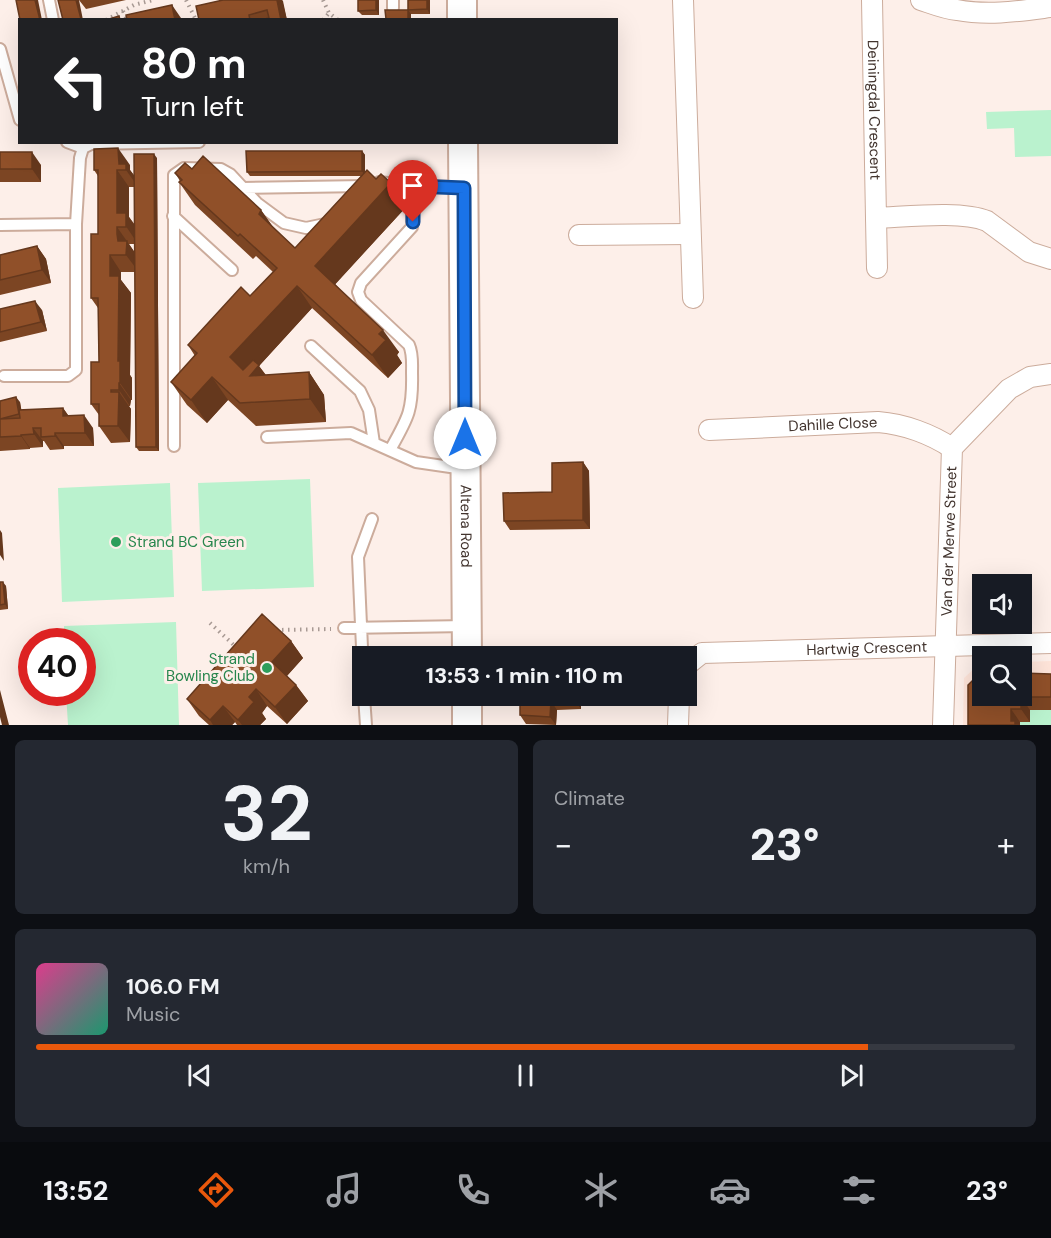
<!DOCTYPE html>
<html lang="en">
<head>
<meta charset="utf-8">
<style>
  body { margin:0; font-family:"DM Sans",sans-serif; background:#242831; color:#f1f3f6; height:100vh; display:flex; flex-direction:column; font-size:22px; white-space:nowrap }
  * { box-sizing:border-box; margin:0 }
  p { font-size:20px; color:#9ea1a6 }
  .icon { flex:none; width:33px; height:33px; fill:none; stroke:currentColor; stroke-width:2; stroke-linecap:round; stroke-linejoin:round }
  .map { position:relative; height:725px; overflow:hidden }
  .panel { display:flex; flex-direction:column; gap:15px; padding:15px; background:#0d0f14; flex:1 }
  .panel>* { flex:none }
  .banner { position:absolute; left:18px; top:18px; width:600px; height:126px; border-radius:0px; box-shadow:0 6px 24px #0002; background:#202124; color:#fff; overflow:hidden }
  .buttons { position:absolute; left:972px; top:574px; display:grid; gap:12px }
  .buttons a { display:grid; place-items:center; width:60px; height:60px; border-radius:0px; background:#171b24; box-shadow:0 6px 24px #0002; font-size:30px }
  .speed { position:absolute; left:18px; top:628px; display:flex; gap:12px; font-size:30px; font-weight:700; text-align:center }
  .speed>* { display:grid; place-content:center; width:78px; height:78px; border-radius:50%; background:#171b24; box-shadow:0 6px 24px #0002; line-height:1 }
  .speed .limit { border:9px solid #d22; background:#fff; color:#111 }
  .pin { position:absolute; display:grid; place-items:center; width:51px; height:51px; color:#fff; margin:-62px -26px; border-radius:50% 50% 50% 0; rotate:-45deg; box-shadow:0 0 6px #0007 }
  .pin .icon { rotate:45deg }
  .me { position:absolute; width:66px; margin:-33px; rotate:0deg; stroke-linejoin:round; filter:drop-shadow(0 0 4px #0008) }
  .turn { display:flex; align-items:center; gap:21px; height:126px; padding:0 24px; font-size:27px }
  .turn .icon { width:78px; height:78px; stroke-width:2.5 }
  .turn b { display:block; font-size:42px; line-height:51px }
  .big { font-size:45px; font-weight:800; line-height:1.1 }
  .panel .tile { flex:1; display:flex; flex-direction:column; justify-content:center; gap:9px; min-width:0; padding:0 21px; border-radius:9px; background:#242831 }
  .panel .dial { align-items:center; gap:0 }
  .dial b { font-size:78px; line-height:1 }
  .song { display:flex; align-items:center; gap:18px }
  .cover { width:72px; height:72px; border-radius:9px; background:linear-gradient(135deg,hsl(330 70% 55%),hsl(160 70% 35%)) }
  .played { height:6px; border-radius:3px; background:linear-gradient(90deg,#ea580c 85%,#363941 85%) }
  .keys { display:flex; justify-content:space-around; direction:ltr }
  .heat { display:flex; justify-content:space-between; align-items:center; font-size:33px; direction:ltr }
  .panel .tiles { flex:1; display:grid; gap:15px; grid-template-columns:1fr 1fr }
  .tile:last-child { grid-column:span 2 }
  .trip { position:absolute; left:352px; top:646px; width:345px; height:60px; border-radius:0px; background:#171b24; box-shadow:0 6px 24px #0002; font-weight:800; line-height:60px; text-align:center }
  .menu { display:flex; height:96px; justify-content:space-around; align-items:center; background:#090b0e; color:#9ea1a6 }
  .menu .icon { width:42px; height:42px }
  .menu .selected { color:#ea580c }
  .menu b { font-size:27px; color:#f1f3f6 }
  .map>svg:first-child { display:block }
</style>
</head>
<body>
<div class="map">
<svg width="1051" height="725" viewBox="0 0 1051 725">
  <rect width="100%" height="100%" fill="#fdefe9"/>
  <path fill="#fee4d9" d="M1051,661V725H963L964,678L980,663H982V696H1022V662Z"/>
  <path fill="#baf2ce" d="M1051,110V156L1015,157L1014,128L987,129L986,112Z
    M310,479L314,587L202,591L198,483Z
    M170,483L174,597L62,602L58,488Z
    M176,622L179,725H68L66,693H82V642H65L64,626Z
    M1030,710H1051V725H1020V722H1030Z"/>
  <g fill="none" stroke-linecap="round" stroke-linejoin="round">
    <defs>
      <path id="lane" d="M49,0L53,20
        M393,8V0
        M0,49L20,120
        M67,142L83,148
        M379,182L413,186L462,187
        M243,188L365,186
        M173,216L232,270
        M0,225L76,224
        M311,346L360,391L369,410L374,443
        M4,376H68L76,370V224L80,158L83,148L91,144L199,142
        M267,437L351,433L416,462L464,469
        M174,446V175L184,168L221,169L230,174L257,203L284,223L306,228L325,224
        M390,450C408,418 413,411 412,373C412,363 413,354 409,345L361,300L358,292L361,283L412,227L413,186
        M344,628L467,626
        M363,670L358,557L372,519
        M364,696L366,725"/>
      <g id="street">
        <path d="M683,0L693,298"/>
        <path id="s1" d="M872,0L876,218C905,217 961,210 987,221L1029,252L1051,259"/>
        <path d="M921,0C933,4 945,9 957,10C989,16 1020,11 1051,7"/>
        <path d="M876,218L877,268"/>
        <path d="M579,235L690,234"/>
        <path id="s2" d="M709,430L878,422C904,424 931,434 952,448"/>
        <path id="s3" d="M687,665L702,653L1051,643"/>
        <path d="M678,725L679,696"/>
        <path id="s4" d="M943,725L952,448L1009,389L1030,377L1051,374"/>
      </g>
      <g id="secondary">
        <path d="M462,0V20"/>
        <path id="s5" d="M463,142L467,657"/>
        <path d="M467,696V725"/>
      </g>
    </defs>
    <use href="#lane" stroke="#ccac9c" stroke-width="14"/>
    <use href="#street" stroke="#ccac9c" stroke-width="22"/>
    <use href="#secondary" stroke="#ccac9c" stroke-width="32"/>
    <path stroke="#a89a94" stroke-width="4" stroke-dasharray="1.5 4.5" stroke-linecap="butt" d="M186,0L196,20
      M323,0L329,13L338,20
      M123,11L127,20
      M106,20L134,5L153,0
      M323,20L329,13
      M210,623L237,648
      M276,630L331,629"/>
    <use href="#lane" stroke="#fff" stroke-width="10"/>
    <use href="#street" stroke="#fff" stroke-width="20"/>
    <use href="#secondary" stroke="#fff" stroke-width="28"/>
  </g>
  <path fill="#7c4523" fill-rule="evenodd" d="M79,0H126L86,9Z
    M223,0H282L287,20H199Z
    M379,0V15H362L358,11Z
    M430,0V14H411V20H361L386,19Z
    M362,151L365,155V172L376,179L391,183L407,206L335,284L399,352L397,355L402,363L388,378L312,308L259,366L266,375L309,372L324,395L326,422L256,426L228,400L207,423L187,405L171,382L195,356L188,345L250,296L273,272L256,256L253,259L195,205L179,182L180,181L175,173L192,169L261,210L273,227L295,248L361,176H250L247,172Z
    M0,152L41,165V182H0Z
    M157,158L159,451H139L136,447L135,272H121V280L131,293L130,375L132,378V400H131L130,406H129L131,409L130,442L111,443L99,426V415L91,404L99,362L98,308L91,298L98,234V176L94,170L130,165V170L134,176ZM129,187H135V225L129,217ZM129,244H135V253Z
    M37,246L46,259L51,283L0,295V255Z
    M0,309L42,310L47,331L0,342Z
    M0,401L20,402L21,410L63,408L68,415L93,428L94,446H64V449L50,450L44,441H43V447L30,448V449L0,451Z
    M583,462L589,471L590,529L510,530L504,521L552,492Z
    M0,582L6,586L8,609L0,610Z
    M291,641L303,658L287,676L296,685L308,701L287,724L267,706L262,713L266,719L260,725H237L235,722L232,725H209L199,716L187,699Z
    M1051,674V710H1030V722H1020V725L982,696Z
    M520,696H581V709L557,710L556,725L526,724L520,715Z"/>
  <path fill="#65381d" d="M35,0H38L42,20H40Z
    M76,0H79L83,20H81Z
    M277,0H282L283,1L287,20H281Z
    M376,0H379V15L376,10Z
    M427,0H430V14L427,9Z
    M172,5L181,18V20H175Z
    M408,10L411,14V20H408Z
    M118,148L130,165V170L138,180V187L126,170L119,164Z
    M362,151L365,155V176L362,171Z
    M32,152L41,165V182L32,169Z
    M154,154L157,158L159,451L156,447Z
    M117,170L129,187V217L138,230V244L117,213Z
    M391,183L407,206L331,289L315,266Z
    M261,210L277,233L259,214Z
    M117,227L138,257V271L126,255L118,241Z
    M37,246L46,259L51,283L42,270Z
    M110,255L121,272V280L131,293L130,375L132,378V400L120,383L110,276Z
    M297,286L312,308L259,366L275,388L266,398L230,357Z
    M35,301L42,310L47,331L41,322Z
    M383,330L399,352L397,355L402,363L388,378L372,355L379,334Z
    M309,372L324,395L326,422L310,399Z
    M212,377L228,400L207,423L191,400Z
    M119,383L131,400L130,406L119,390Z
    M111,390L119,400V392L131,409L130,442L118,426Z
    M16,397L20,402L23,419L20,414Z
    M63,408L72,421L63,416Z
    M84,415L93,428L94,446L85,433Z
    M33,428L43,441V447L34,434Z
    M55,433L64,446V449L55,436Z
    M21,435L30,448V449L21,436Z
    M583,462L589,471L590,529L583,520Z
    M0,530L2,533L4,561L0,555Z
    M3,582L6,586L8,609L5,604Z
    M291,641L303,658L284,679L272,662Z
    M296,685L308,701L287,724L275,707Z
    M256,689L267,706L262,713L266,719L260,725H242L238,720L249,697Z
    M0,690L9,725H2L0,717Z
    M575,696H581V709L575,700Z
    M1021,697L1030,710V722L1021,709Z
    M551,701L557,710L556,725L550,717Z
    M223,706L235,722L232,725H213L210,720Z
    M1011,709L1020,722V725H1014L1011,721Z"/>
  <path fill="#905029" stroke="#65381d" stroke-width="1.5" d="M16,0H35L40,20H20Z
    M58,0H76L81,19L63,20Z
    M223,0H277L281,20H260L269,18L267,10L249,15L250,20H199L196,6Z
    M358,0H376V10L358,11Z
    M408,0H427V9L408,10Z
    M172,5L175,20H127L126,15Z
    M385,10H408V19H386Z
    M119,16L120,20H106Z
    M118,148L119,164H126V170H117V213H126V227H117V234L118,241H127L126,255H110V276H119L118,361H120V383H119V390H111V392H119L118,426H99V404H91V362H99L98,298H91V234H98V170H94V149Z
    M246,151H362V171L247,172Z
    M0,152H32V169H0Z
    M134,154H154L156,447H136Z
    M203,156L261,210L259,214L295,248L367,170L376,179L381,174L391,183L315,266L383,330L379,334L386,340L372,355L297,286L230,357L243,370L253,360L259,365L250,376L309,372L310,399L240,403L212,377L191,400L171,382L197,353L188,345L241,287L250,296L277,268L240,234L238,236L179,182L182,180L175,173L185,163L192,169Z
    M37,246L42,270L0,280V255Z
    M35,301L41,322L0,332V309Z
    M16,397L19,414L0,419V401Z
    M63,408V416L84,415L85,433H55V436L41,437V428H33L34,434L21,435V436L0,437V419L20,418L19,410Z
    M583,462V520L504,521L503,493L552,492V463Z
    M0,582H3L5,604L0,605Z
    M262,614L291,641L272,662L296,685L275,707L256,689L249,697L254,702L238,720L223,706L210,720L187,699Z
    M982,671V696H1022V673L1051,674V697H1021V709H1011V721H1015V725H968V685Z
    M520,696H575V700L551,701L550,717L520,715Z"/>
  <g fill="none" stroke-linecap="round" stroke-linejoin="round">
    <defs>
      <path id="route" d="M413,222V186L464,188L465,438"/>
    </defs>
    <use href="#route" stroke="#114b97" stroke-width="15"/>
    <use href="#route" stroke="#1a73e8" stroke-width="10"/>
  </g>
  <g fill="#2e9e5b" stroke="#fdefe9" stroke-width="2">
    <circle cx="116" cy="542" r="6"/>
    <circle cx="267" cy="668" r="6"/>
  </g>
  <g text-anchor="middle" stroke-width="6" stroke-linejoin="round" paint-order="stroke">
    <g font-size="15" fill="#42342e" stroke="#fdefe9">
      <text dy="5" stroke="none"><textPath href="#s1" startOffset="110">Deiningdal Crescent</textPath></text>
      <text dy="5" stroke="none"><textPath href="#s2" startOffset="124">Dahille Close</textPath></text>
      <text dy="5" stroke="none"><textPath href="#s5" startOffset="384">Altena Road</textPath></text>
      <text dy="5" stroke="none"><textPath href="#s4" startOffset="184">Van der Merwe Street</textPath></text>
      <text dy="5" stroke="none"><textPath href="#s3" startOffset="184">Hartwig Crescent</textPath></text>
    </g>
    <g font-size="15" fill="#27864d" stroke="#fdefe9" text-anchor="start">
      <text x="128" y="547">Strand BC Green</text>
      <text x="255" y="664" text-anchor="end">Strand<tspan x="255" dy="17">Bowling Club</tspan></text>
    </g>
  </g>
</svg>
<div class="buttons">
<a><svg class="icon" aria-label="sound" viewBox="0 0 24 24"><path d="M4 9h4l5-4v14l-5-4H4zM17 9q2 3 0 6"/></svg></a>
<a><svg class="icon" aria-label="search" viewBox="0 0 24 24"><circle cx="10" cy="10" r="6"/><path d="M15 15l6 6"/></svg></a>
</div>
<div class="speed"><div class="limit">40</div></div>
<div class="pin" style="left:413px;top:222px;background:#d93025"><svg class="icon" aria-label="arrive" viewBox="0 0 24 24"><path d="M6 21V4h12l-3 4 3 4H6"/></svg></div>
<svg class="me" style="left:465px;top:438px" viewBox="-20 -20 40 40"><circle r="19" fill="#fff"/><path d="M0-13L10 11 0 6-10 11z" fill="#1a73e8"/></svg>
<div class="trip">13:53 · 1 min · 110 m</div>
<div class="banner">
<div class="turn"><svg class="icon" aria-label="left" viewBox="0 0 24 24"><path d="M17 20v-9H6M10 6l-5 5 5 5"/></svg><div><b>80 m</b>Turn left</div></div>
</div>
</div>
<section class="panel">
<div class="tiles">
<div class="tile dial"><b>32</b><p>km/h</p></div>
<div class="tile"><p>Climate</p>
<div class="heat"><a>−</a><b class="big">23°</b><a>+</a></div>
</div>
<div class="tile">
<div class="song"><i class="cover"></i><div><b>106.0 FM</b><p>Music</p></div></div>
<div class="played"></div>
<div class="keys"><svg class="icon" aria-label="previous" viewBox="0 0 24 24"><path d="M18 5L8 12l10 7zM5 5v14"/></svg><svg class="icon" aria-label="pause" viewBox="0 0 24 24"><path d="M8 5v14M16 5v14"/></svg><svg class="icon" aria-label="next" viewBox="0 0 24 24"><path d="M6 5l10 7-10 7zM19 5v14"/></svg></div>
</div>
</div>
</section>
<nav class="menu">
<b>13:52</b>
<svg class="icon selected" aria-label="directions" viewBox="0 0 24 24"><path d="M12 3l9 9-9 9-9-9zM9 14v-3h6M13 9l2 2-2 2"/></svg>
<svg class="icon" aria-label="music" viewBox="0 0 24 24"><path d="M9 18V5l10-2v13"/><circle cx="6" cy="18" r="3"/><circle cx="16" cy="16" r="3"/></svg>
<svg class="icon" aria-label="phone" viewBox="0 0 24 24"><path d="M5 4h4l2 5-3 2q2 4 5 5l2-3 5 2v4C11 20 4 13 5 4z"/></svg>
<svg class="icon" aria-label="climate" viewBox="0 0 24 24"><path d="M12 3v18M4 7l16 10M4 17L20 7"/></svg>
<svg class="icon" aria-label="car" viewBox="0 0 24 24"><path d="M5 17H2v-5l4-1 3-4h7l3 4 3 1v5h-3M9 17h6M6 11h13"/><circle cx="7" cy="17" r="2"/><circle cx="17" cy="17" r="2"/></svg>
<svg class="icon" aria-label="filters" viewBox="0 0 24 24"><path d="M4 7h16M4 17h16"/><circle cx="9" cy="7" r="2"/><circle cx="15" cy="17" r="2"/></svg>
<b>23°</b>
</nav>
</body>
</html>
